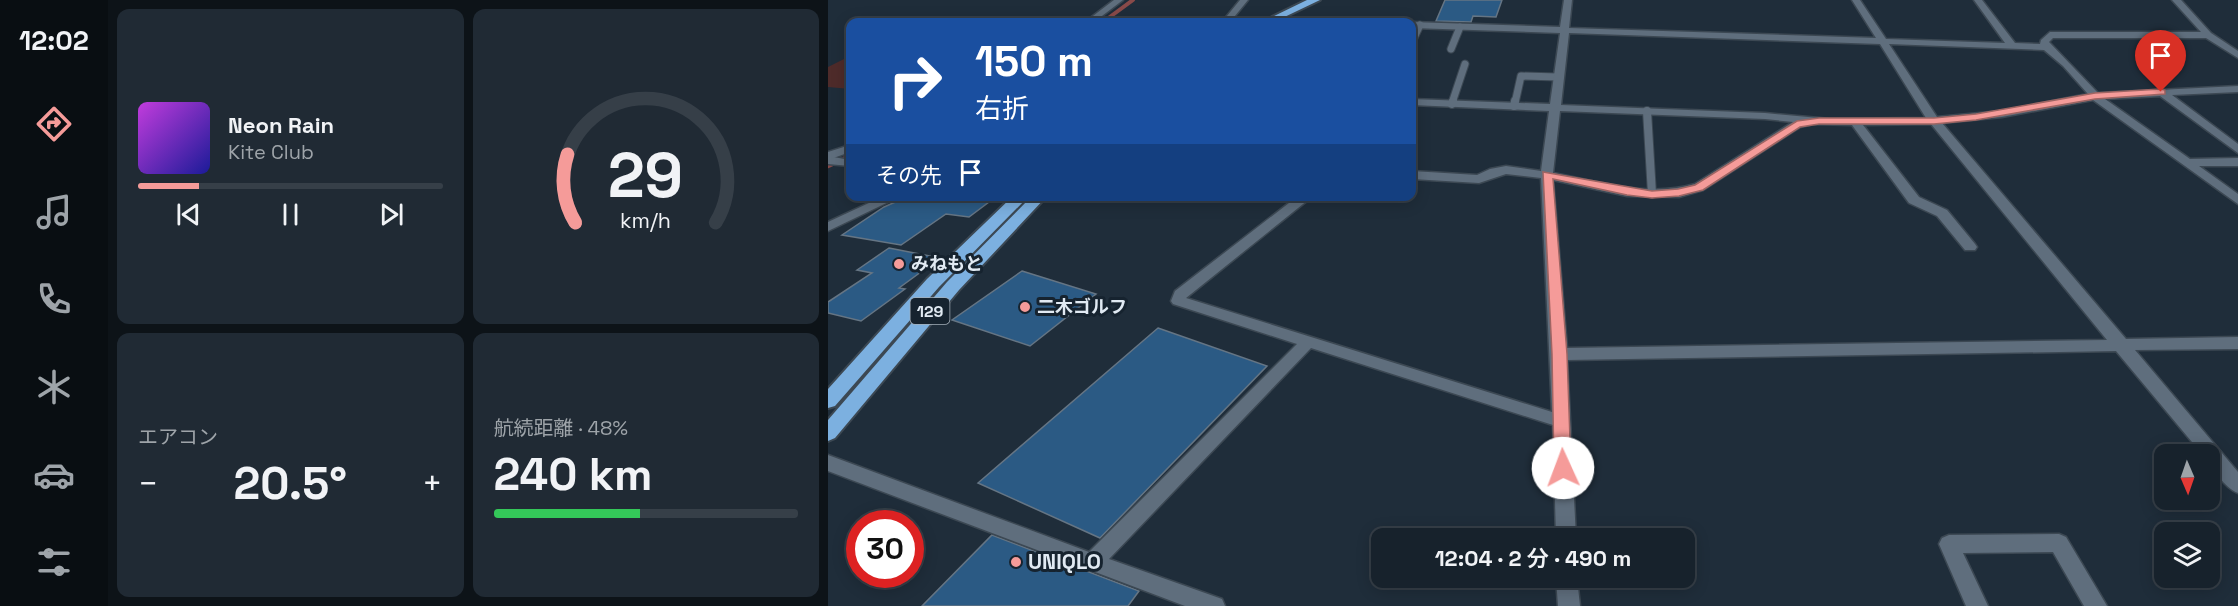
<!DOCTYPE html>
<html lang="ja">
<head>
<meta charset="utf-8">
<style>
  body { margin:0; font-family:"Space Grotesk","Noto Sans JP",sans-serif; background:#202a34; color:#f1f3f6; height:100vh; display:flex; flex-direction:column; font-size:22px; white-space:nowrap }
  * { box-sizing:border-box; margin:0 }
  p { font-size:20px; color:#9ea4a9 }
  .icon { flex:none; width:33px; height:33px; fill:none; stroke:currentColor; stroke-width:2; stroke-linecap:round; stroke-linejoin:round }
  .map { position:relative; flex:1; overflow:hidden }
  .sheet { display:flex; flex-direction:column; gap:9px; padding:9px; background:#0d1318; width:720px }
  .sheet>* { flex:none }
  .top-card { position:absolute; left:18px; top:18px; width:570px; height:183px; border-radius:12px; box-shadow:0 3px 15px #0003,0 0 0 2px #363f48; background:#1a4fa0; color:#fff; overflow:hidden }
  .needle { width:39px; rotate:178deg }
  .controls { position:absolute; left:1326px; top:444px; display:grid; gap:12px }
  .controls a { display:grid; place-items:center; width:66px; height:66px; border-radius:12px; background:#17222c; box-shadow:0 3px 15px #0003,0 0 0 2px #363f48; font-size:30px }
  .speed { position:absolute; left:18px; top:510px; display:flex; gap:12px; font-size:30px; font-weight:700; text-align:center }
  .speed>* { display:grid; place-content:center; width:78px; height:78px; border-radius:50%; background:#17222c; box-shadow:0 3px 15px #0003,0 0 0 2px #363f48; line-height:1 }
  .speed .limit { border:9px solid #d22; background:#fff; color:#111 }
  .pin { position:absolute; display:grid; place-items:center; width:51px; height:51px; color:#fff; margin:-62px -26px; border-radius:50% 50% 50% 0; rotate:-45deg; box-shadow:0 0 6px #0007 }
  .pin .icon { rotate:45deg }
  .me { position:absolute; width:66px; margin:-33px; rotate:358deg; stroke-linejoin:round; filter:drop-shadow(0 0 4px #0008) }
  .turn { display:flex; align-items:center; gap:21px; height:126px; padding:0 30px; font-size:27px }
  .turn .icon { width:78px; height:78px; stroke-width:2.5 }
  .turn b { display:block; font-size:42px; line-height:51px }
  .then { display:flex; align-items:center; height:57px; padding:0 30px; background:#0003; gap:12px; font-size:22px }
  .big { font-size:45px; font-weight:600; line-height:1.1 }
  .sheet .card { flex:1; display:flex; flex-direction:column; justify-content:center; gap:9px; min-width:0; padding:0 21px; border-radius:12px; background:#202a34 }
  .sheet .dial { align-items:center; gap:0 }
  .dial svg { height:156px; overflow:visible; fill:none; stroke:#363f48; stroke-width:7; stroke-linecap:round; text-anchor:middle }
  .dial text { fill:#f1f3f6; stroke:none }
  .song { display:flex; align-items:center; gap:18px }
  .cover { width:72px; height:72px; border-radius:9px; background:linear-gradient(135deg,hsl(290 70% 55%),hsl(240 70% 35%)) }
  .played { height:6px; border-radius:3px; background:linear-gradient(90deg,#f59b99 20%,#363f48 20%) }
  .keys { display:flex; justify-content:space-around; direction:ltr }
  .heat { display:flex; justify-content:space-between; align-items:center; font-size:33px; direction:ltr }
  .charge { height:9px; border-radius:4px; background:linear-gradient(90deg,#34c759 48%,#363f48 0) }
  .sheet .tiles { flex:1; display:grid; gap:9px; grid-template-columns:repeat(2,1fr) }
  .trip { position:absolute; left:543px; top:528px; width:324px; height:60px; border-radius:12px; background:#17222c; box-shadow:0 3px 15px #0003,0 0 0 2px #363f48; font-weight:600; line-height:60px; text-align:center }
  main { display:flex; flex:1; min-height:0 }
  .tab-bar { display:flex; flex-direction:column; width:108px; justify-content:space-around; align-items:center; background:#090e12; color:#9ea4a9 }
  .tab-bar .icon { width:42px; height:42px }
  .tab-bar .on { color:#f59b99 }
  .tab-bar b { font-size:27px; color:#f1f3f6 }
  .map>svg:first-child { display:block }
</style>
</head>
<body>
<main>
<nav class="tab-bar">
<b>12:02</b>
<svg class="icon on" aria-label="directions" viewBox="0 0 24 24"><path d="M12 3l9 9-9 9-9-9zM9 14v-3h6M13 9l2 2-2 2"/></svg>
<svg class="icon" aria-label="music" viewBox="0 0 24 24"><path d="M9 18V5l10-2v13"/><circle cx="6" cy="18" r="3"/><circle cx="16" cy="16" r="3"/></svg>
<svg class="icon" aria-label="phone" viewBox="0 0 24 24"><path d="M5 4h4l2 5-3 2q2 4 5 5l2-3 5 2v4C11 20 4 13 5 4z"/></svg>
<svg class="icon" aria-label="climate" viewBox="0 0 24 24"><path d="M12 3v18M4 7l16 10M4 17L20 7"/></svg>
<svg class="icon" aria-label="car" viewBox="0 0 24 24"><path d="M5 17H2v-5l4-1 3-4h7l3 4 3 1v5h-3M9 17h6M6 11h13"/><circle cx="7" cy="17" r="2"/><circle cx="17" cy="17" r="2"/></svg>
<svg class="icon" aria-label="filters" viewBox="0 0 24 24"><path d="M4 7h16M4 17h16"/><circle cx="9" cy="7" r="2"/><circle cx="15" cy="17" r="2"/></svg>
</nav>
<section class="sheet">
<div class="tiles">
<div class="card">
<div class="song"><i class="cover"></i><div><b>Neon Rain</b><p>Kite Club</p></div></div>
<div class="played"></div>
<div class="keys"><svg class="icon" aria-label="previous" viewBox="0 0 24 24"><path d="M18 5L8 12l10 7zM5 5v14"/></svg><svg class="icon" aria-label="pause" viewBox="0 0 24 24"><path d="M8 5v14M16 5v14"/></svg><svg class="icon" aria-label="next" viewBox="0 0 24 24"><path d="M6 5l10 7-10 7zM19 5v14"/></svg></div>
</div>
<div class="card dial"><svg viewBox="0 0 100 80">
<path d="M14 69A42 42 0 1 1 86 69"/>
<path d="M14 69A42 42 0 0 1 10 34" stroke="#f59b99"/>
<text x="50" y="56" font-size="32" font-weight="700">29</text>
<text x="50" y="72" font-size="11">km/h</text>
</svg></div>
<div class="card"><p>エアコン</p>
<div class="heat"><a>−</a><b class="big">20.5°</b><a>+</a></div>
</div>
<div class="card"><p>航続距離 · 48%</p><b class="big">240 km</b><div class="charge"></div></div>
</div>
</section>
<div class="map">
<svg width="1410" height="606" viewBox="0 0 1410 606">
  <rect width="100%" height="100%" fill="#1f2d3a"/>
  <path fill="#4e2b2a" d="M22,56V89L0,87V67Z"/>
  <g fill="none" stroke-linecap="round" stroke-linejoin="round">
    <path stroke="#894a49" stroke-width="4" d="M275,22L305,0"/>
    <path stroke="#894a49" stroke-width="4.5" d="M0,166L22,156"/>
  </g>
  <path fill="#2b5a84" stroke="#657584" stroke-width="1.5" d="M617,0H674L668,17L645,16L643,22L608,21Z
    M81,196H169L141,217L118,214L73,245L14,235L56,207Z
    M61,248L112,258L71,288L77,289L33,321L0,313V302L44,273L29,270Z
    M194,271L268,294L202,346L124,320Z
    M330,328L439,366L272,538L150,483Z
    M164,535L311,591L300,606H94Z"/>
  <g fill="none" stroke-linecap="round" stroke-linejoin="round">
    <defs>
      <path id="service-far1" d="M584,42L592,25
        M623,49L632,27
        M624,103L637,64
        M687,103L693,76L730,77"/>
      <path id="service" d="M624,104L625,101
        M686,106L687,101
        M819,111L824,194"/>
      <path id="minor" d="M736,0H744L741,28L1048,38L1024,0H1032L1058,39L1177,43L1146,0H1154L1187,43L1212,44L1213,40L1222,32H1373L1344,0H1353L1383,33L1410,51V58L1378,38H1225L1221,42L1270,93L1410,86V92L1344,95L1410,144V153L1332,96L1277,99L1362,159L1410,158V166H1371L1410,194V204L1265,100L1174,117L1114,123L1298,339L1410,337V349L1307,350L1410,472V493C1397,488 1382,468 1382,454H1374L1288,351L739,360L748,538H728L725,425L483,348L281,559L394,599L397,606H357L0,471V455L261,552L469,344L345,304L343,301L347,291L470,196H485L358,298L724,412L713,178L678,174L651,183L584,179V171L649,175L662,169L678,166L713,171L721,111L584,105V99L722,104L732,33L584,28L583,22L732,27ZM741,33L1052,44L1098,118L1002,119L937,113L733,105ZM1061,44L1216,50L1235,66L1260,94L1174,111L1109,117ZM732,111L937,119L965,122L867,184C820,198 772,182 725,173ZM986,124L1024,125L1081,203L1109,216L1137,250H1147L1149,247L1147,244L1119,210L1091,197L1035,125L1103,124L1279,340L739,348L725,180L799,196L851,197L875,190L972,127Z
        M459,18L509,19L513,22H456V19Z
        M0,156L22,160V166L0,164Z
        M1231,534L1238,537L1279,606H1256L1225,552L1135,553L1160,606H1138L1111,544L1114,538L1121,535Z
        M728,578H749L752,606H730Z"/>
      <path id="tertiary" d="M286,0H295L266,22H257Z
        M412,0H420L402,22H394Z
        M22,145V152L0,160V152Z
        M56,196H73L0,231V222Z"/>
      <path id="trunk" d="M479,0H492L446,22H434Z
        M185,196H201L111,287L7,406L0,408V389L99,279Z
        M204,196H219L131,290L7,438L0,441V420L119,282Z"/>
    </defs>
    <use href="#service-far1" stroke="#3c4853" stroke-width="9"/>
    <use href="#service" stroke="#3c4853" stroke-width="10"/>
    <use href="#minor" stroke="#3c4853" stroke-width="3"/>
    <use href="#tertiary" stroke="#3c4853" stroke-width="3"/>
    <use href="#trunk" stroke="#3c4853" stroke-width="4"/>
    <use href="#service-far1" stroke="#5f6e7d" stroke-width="7"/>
    <use href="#service" stroke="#5f6e7d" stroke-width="8"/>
    <use href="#minor" fill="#5f6e7d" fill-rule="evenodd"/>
    <use href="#tertiary" fill="#5f6e7d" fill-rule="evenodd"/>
    <use href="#trunk" fill="#7cb0e0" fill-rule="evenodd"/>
  </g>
  <path fill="#f59b99" stroke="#9f6563" stroke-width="1.5" d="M1333,89L1337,90V94L1267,99L1148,120L1106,124H991L972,127L875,190L851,196L824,198L799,195L725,179L739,354L743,468L741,473L735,475L729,473L726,468L724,354L715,172L824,191L850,189L867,185L969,121L991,118H1106L1148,114L1267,93Z"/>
  <g fill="#f59b99" stroke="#16232f" stroke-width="2">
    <circle cx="71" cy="264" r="6"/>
    <circle cx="197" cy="307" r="6"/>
    <circle cx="188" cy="562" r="6"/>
  </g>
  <g text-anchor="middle" stroke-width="6" stroke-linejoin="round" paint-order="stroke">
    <rect fill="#16232f" stroke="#a4aeb8" stroke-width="1.5" x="82.5" y="298" width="39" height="26" rx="4.5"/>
    <g font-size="16" font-weight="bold" fill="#e1eaf3">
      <text x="102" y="317">129</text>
    </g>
    <g font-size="18" font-weight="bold" fill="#e1eaf3" stroke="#16232f" text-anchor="start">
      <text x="83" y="270">みねもと</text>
      <text x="209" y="313">二木ゴルフ</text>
    </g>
    <g font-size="21" font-weight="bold" fill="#e1eaf3" stroke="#16232f" text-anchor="start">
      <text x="200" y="569">UNIQLO</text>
    </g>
  </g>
</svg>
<div class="controls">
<a><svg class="needle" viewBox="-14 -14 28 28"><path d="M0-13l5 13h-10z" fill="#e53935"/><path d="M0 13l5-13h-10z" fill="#9ea4a9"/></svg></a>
<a><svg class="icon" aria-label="layers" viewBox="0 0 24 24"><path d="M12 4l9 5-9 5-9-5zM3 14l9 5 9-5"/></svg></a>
</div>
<div class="speed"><div class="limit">30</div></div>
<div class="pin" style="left:1333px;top:92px;background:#d93025"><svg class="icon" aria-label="arrive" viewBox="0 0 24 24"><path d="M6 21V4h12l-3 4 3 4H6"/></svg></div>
<svg class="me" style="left:735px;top:468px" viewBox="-20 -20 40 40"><circle r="19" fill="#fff"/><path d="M0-13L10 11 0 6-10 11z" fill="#f59b99"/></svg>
<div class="trip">12:04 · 2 分 · 490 m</div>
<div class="top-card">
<div class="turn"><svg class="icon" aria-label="right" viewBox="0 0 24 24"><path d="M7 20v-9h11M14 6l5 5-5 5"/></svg><div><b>150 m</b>右折</div></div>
<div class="then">その先<svg class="icon" aria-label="arrive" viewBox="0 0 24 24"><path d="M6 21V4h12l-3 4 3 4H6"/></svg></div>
</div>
</div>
</main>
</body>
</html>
